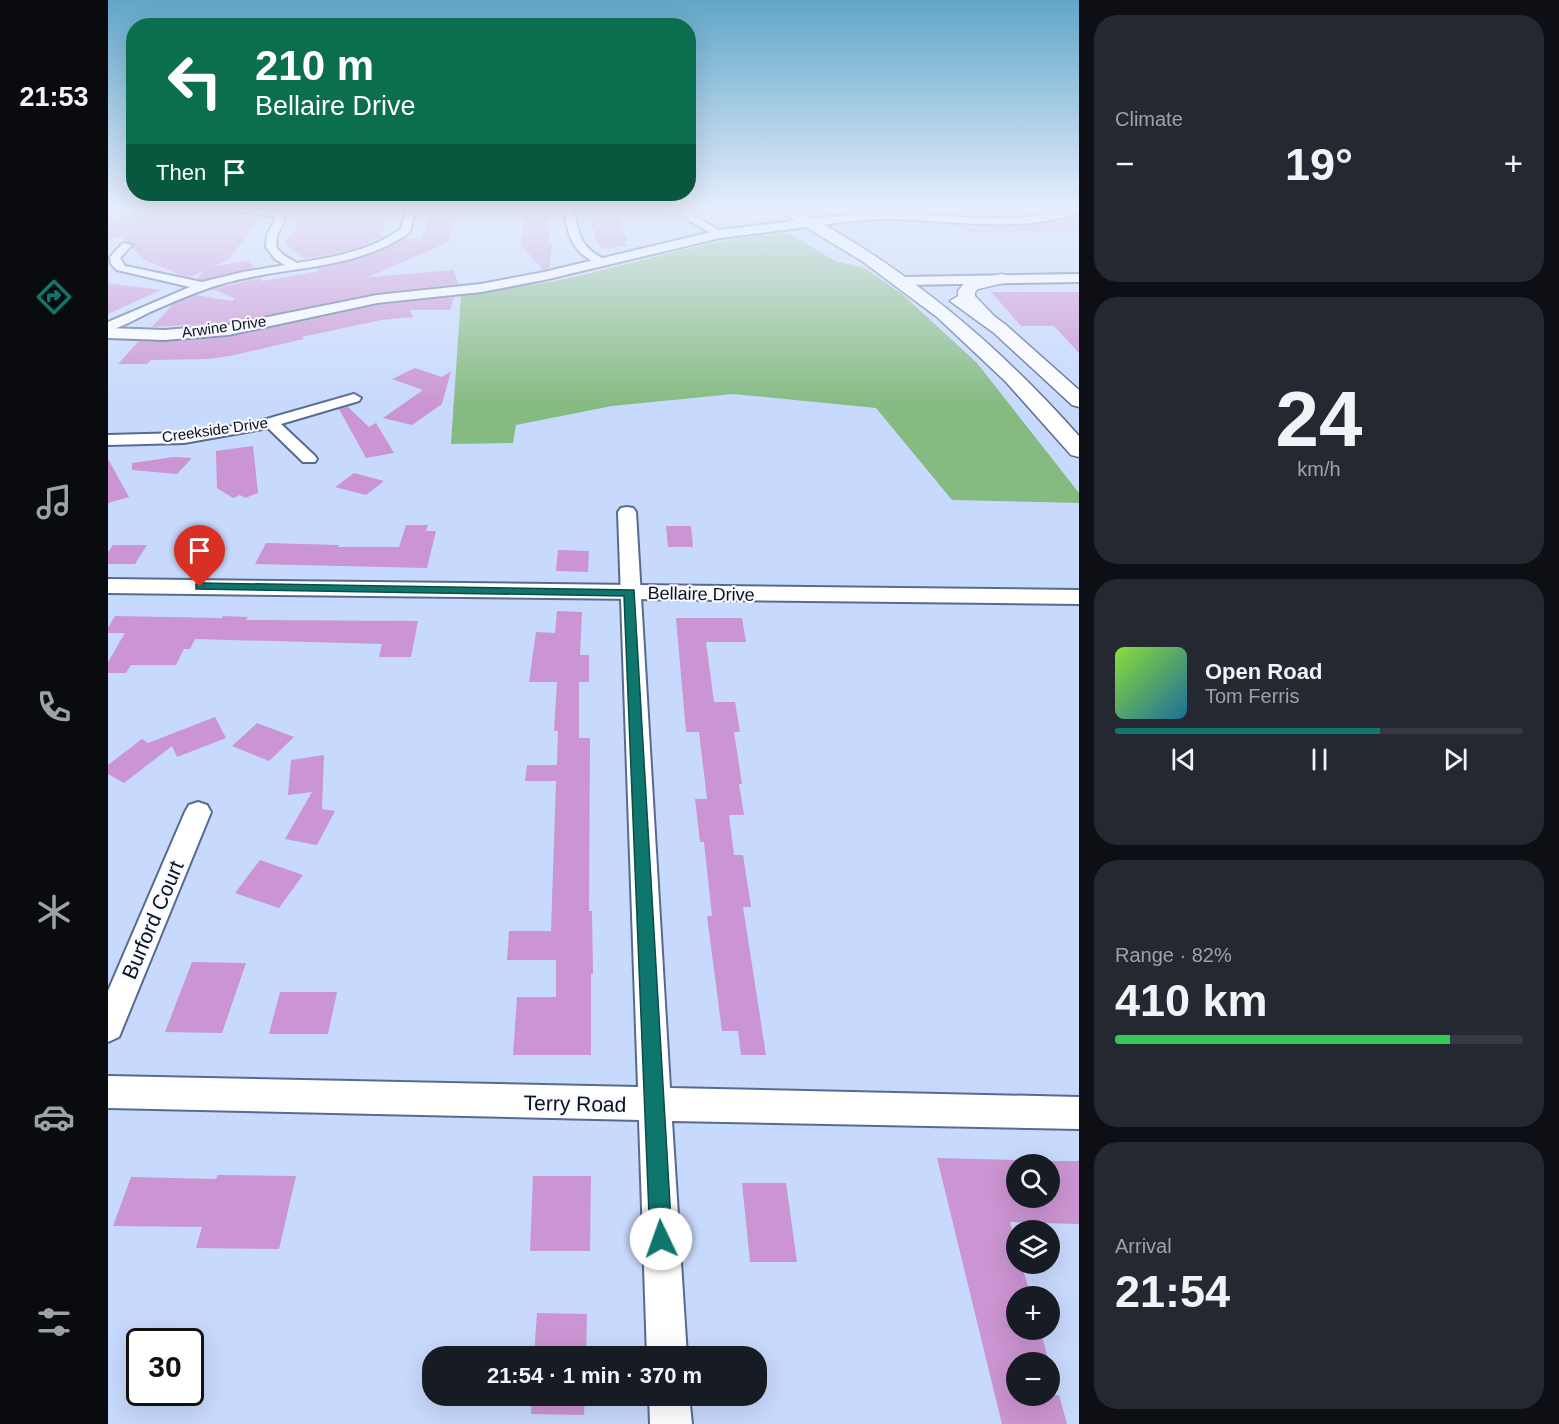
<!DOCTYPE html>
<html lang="en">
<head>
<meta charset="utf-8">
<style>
  body { margin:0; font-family:Helvetica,sans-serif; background:#242831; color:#f1f3f6; height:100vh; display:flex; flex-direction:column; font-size:22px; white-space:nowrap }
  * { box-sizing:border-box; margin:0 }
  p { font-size:20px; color:#9ea1a6 }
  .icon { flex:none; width:33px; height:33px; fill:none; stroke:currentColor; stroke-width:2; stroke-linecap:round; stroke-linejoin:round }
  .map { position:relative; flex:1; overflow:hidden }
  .details { display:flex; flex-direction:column; gap:15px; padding:15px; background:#0d0f14; width:480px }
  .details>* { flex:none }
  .banner { position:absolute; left:18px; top:18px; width:570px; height:183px; border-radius:24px; box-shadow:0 6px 24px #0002; background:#0b6e4f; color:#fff; overflow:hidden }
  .controls { position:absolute; left:898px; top:1154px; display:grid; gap:12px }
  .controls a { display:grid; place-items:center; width:54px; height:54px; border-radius:50%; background:#171b24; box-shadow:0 6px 24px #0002; font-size:30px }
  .speed { position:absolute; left:18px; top:1328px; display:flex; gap:12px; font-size:30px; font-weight:700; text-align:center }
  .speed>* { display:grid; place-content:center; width:78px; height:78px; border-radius:50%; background:#171b24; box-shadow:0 6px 24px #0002; line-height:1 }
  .speed .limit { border:3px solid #111; border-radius:9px; background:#fff; color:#111 }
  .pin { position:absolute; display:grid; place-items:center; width:51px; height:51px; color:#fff; margin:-62px -26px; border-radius:50% 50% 50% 0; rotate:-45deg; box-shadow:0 0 6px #0007 }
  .pin .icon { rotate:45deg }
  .me { position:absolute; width:66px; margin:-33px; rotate:357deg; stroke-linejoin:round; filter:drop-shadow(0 0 4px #0008) }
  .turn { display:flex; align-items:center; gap:21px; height:126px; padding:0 30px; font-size:27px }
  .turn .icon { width:78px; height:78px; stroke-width:2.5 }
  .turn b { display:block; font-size:42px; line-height:51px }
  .then { display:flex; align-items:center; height:57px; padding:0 30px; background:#0003; gap:12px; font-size:22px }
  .big { font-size:45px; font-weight:700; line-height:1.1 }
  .details .tile { flex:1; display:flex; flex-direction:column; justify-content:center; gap:9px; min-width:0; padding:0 21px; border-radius:24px; background:#242831 }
  .details .dial { align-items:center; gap:0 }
  .dial b { font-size:78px; line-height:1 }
  .song { display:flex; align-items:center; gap:18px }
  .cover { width:72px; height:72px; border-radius:9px; background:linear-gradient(135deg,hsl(90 70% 55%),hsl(200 70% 35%)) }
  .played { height:6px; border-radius:3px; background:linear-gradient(90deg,#0f766e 65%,#363941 65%) }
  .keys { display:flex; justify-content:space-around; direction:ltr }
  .heat { display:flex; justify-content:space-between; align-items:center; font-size:33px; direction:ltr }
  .charge { height:9px; border-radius:4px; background:linear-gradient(90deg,#34c759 82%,#363941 0) }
  .trip { position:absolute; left:314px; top:1346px; width:345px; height:60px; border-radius:24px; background:#171b24; box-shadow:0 6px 24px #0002; font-weight:700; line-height:60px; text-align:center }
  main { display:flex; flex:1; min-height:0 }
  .tab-bar { display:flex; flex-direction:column; width:108px; justify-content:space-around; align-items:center; background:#090b0e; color:#9ea1a6 }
  .tab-bar .icon { width:42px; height:42px }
  .tab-bar .active { color:#0f766e }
  .tab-bar b { font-size:27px; color:#f1f3f6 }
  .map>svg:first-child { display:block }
</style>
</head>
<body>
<main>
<nav class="tab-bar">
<b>21:53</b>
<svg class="icon active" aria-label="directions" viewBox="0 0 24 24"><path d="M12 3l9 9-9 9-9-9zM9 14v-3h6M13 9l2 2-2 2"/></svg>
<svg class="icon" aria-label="music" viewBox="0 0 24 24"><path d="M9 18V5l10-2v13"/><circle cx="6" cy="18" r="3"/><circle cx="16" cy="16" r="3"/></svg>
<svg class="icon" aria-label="phone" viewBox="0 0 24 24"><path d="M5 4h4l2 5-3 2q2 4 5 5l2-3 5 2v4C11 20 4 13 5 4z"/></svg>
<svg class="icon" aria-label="climate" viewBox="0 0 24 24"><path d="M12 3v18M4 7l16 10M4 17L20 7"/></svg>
<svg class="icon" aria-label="car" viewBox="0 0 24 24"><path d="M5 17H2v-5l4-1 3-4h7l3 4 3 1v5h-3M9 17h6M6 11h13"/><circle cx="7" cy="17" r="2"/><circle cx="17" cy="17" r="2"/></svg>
<svg class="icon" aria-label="filters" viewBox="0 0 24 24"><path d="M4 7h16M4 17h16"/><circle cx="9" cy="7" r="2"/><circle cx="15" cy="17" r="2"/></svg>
</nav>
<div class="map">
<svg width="971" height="1424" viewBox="0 0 971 1424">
  <rect width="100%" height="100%" fill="#c7d9fc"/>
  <path fill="#85ba81" d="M680,233L729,262L756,268L794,294L869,363L971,493V503L844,500L768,408L625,394L504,406L408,425L405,443L343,444L353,295C395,289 438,284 479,274C546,258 611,237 680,233Z"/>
  <path fill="#cb94d2" d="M204,208L282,209L276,224H278L272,235H278L243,250L197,259L176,243Z
    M482,208H506L520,241H515L519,246L494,249L487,238V229H484Z
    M807,208H957L922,215L899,216L818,213Z
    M325,209H350L341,242L260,277L346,270L350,284L269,293L120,323L44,327L65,304L87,295L125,301L126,298L105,289L152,278L154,281L212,271L209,268L259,256L297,238L313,240Z
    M416,209H438V229H442L440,244H444L441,268L435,270L413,245Z
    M971,214V231L862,232L846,225H926Z
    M130,215L151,221L120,260L104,267L141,260L146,268L94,280L89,279L96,271L82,277L72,275L35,259L25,248L26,244L19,242L14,236L0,240V216Z
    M0,283L53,290L0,314Z
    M883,292H971V353L946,326H913Z
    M346,297L342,310H302L305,317L273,320L194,337L196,339L122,356L100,359L43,360L39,364H10L31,341L56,342L120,337L269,305Z
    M307,368L334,377L343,371L334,404L304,425L275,418L315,390L284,379Z
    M240,407L261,427L268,423L286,453L258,458L231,409Z
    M145,446L150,493L137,498L132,495L125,498L109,488L108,451Z
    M66,457L84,458L69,474L24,470V463Z
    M0,459L21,497L0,503Z
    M246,473L276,481L258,495L227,487Z
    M298,525H320L318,531H328L319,568L147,564L158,543L231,545L230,547H291Z
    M558,526H583L585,547H560Z
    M5,545H39L27,564H0V552Z
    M450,550L481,551L480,572L448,571Z
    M449,611L474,612L472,655H481V682H471V738H482L481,911H484L485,974H483V1055H405L409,997H448V960H399L401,931H443L448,781H417L419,765H449L450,731H446L449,682H421L428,632L447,633Z
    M7,616L114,618L115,616L140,617L138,620L310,621L303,657H271L274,644L87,639L82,649H76L68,665H23L18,673H0V662L17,633H0V628Z
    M568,618H634L638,642H598L606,702H627L632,732H626L634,784H631L636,815H621L626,855H635L643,907H635L658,1055H633L630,1031H614L599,916H604L596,842H592L587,799H599L591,732H578Z
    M107,717L118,738L69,757L64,746L16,783L0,774V765L34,739L40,743Z
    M149,723L186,737L161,761L124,746Z
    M216,755L214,809L227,811L209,845L177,839L204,792L180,795L183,760Z
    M152,860L195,875L171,908L127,893Z
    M84,962L138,963L114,1033L57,1032Z
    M172,992H229L220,1034H161Z
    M829,1158L909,1160V1197H942V1161H971V1224L902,1222L909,1248V1263H913L923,1296H909V1329H932L941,1362H909V1395H951L959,1424H894Z
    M110,1175L188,1176L171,1249L88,1248L94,1227L5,1226L23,1177L108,1179Z
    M425,1176H483L482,1251H422Z
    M634,1183H678L689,1262H642Z
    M429,1313L479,1314L478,1356H426Z
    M424,1395H477L476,1415L423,1414Z"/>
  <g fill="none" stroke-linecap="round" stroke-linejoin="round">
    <defs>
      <path id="minor" d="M0,208H150L172,213L177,220L169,235L168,247L175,255L189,263C226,257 262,251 293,229L298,208H308L302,232C246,272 177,265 114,284C89,291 65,302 42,312C28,319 14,327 0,331V322L82,287L9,270L3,264L2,257L15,243L24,245L12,258L17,266L94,282L135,272L177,265L167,259L158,247L159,235L167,220L165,217C114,205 53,212 0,212Z
        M455,208H465C472,237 471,246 499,261V265C492,266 487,263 481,259C461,247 460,229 455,208Z
        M572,208H582L588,217L617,234L608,236L582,221Z
        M965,208H971V212C915,234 841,220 782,219C763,219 744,221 726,223L721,220L726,217C744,215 763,213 781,213C836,214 914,227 965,208Z
        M246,394L253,398L251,401L173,424L207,456L209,459L207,462H195L160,428L76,443L0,445V435L76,433L141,424Z
        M519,507L525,508L528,512L562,1088L971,1097V1129L564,1121L579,1356H539L531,1120L0,1108V1076L530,1087L510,512L513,508Z
        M90,802L99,805L103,812L11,1037L0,1042V991L77,812L81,805Z
        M541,1395H581L584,1424H542Z"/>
      <path id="tertiary" d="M726,216L732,220L730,223L612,238L436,280L373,292L269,303L120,335L56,340L0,338V328L56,330L120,325L269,295L373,284L436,272L612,230Z
        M971,274V282L795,285L788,281L795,277Z
        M0,579L971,590V604L0,593Z"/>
      <path id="primary" d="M666,208C692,207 715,224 737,237C826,291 902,358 971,436V457L963,455L897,381L829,317L754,261Z
        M894,274L900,276L902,279L900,282L870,289L867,292V296L886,316L898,325L971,390V407L964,405L886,333L842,301L850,296V291L858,281Z"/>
    </defs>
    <use href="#minor" stroke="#576b91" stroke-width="4"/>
    <use href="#tertiary" stroke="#576b91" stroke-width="4"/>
    <use href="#primary" stroke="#576b91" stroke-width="3"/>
    <use href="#minor" fill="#fff" fill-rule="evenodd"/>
    <use href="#tertiary" fill="#fff" fill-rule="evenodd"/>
    <use href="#primary" fill="#fff" fill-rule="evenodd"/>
  </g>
  <linearGradient id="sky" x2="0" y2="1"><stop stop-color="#61a6c8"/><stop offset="0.51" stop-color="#e6eefe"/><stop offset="1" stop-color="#e6eefe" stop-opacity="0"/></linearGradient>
  <rect width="971" height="407" fill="url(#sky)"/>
  <path fill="#0f766e" stroke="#0a4d48" stroke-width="1.5" d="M92,583L526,590L564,1239L561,1247L553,1250L545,1247L542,1239L516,596L88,589V584Z"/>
  <g text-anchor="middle" stroke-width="4.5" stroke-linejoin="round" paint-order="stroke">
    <g font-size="15" fill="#0a1120" stroke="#f7f9fe">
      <text transform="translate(116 327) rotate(-8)" y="5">Arwine Drive</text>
      <text transform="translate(107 430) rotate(-8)" y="5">Creekside Drive</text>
    </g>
    <g font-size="18" fill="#0a1120" stroke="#f7f9fe">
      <text transform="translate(593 594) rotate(1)" y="6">Bellaire Drive</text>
    </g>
    <g font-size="21" fill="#0a1120" stroke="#f7f9fe">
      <text transform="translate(45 920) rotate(-67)" y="7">Burford Court</text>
      <text transform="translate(467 1104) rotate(1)" y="7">Terry Road</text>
    </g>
  </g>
</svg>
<div class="controls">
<a><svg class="icon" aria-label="search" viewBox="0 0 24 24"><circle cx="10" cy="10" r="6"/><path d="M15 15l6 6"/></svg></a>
<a><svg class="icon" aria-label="layers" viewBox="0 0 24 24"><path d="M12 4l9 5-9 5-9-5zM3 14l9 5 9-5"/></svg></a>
<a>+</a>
<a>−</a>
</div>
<div class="speed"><div class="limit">30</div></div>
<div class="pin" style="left:92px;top:587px;background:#d93025"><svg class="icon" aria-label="arrive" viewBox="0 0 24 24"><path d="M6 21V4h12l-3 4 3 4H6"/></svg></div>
<svg class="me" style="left:553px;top:1239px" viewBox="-20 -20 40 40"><circle r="19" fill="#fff"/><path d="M0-13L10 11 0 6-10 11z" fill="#0f766e"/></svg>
<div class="trip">21:54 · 1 min · 370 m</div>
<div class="banner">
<div class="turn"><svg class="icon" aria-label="left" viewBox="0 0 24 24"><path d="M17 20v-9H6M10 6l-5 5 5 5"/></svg><div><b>210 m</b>Bellaire Drive</div></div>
<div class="then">Then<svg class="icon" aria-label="arrive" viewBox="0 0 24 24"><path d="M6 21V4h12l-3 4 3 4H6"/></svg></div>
</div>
</div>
<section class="details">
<div class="tile"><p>Climate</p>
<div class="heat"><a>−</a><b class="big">19°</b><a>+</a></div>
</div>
<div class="tile dial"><b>24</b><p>km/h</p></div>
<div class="tile">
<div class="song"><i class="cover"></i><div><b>Open Road</b><p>Tom Ferris</p></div></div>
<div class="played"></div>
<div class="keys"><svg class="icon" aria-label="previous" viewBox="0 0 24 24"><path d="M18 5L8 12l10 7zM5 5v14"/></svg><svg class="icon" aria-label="pause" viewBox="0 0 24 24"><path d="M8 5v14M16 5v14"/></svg><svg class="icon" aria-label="next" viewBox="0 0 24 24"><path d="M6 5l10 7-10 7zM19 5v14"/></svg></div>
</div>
<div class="tile"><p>Range · 82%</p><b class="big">410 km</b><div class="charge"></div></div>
<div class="tile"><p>Arrival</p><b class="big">21:54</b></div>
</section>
</main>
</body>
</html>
